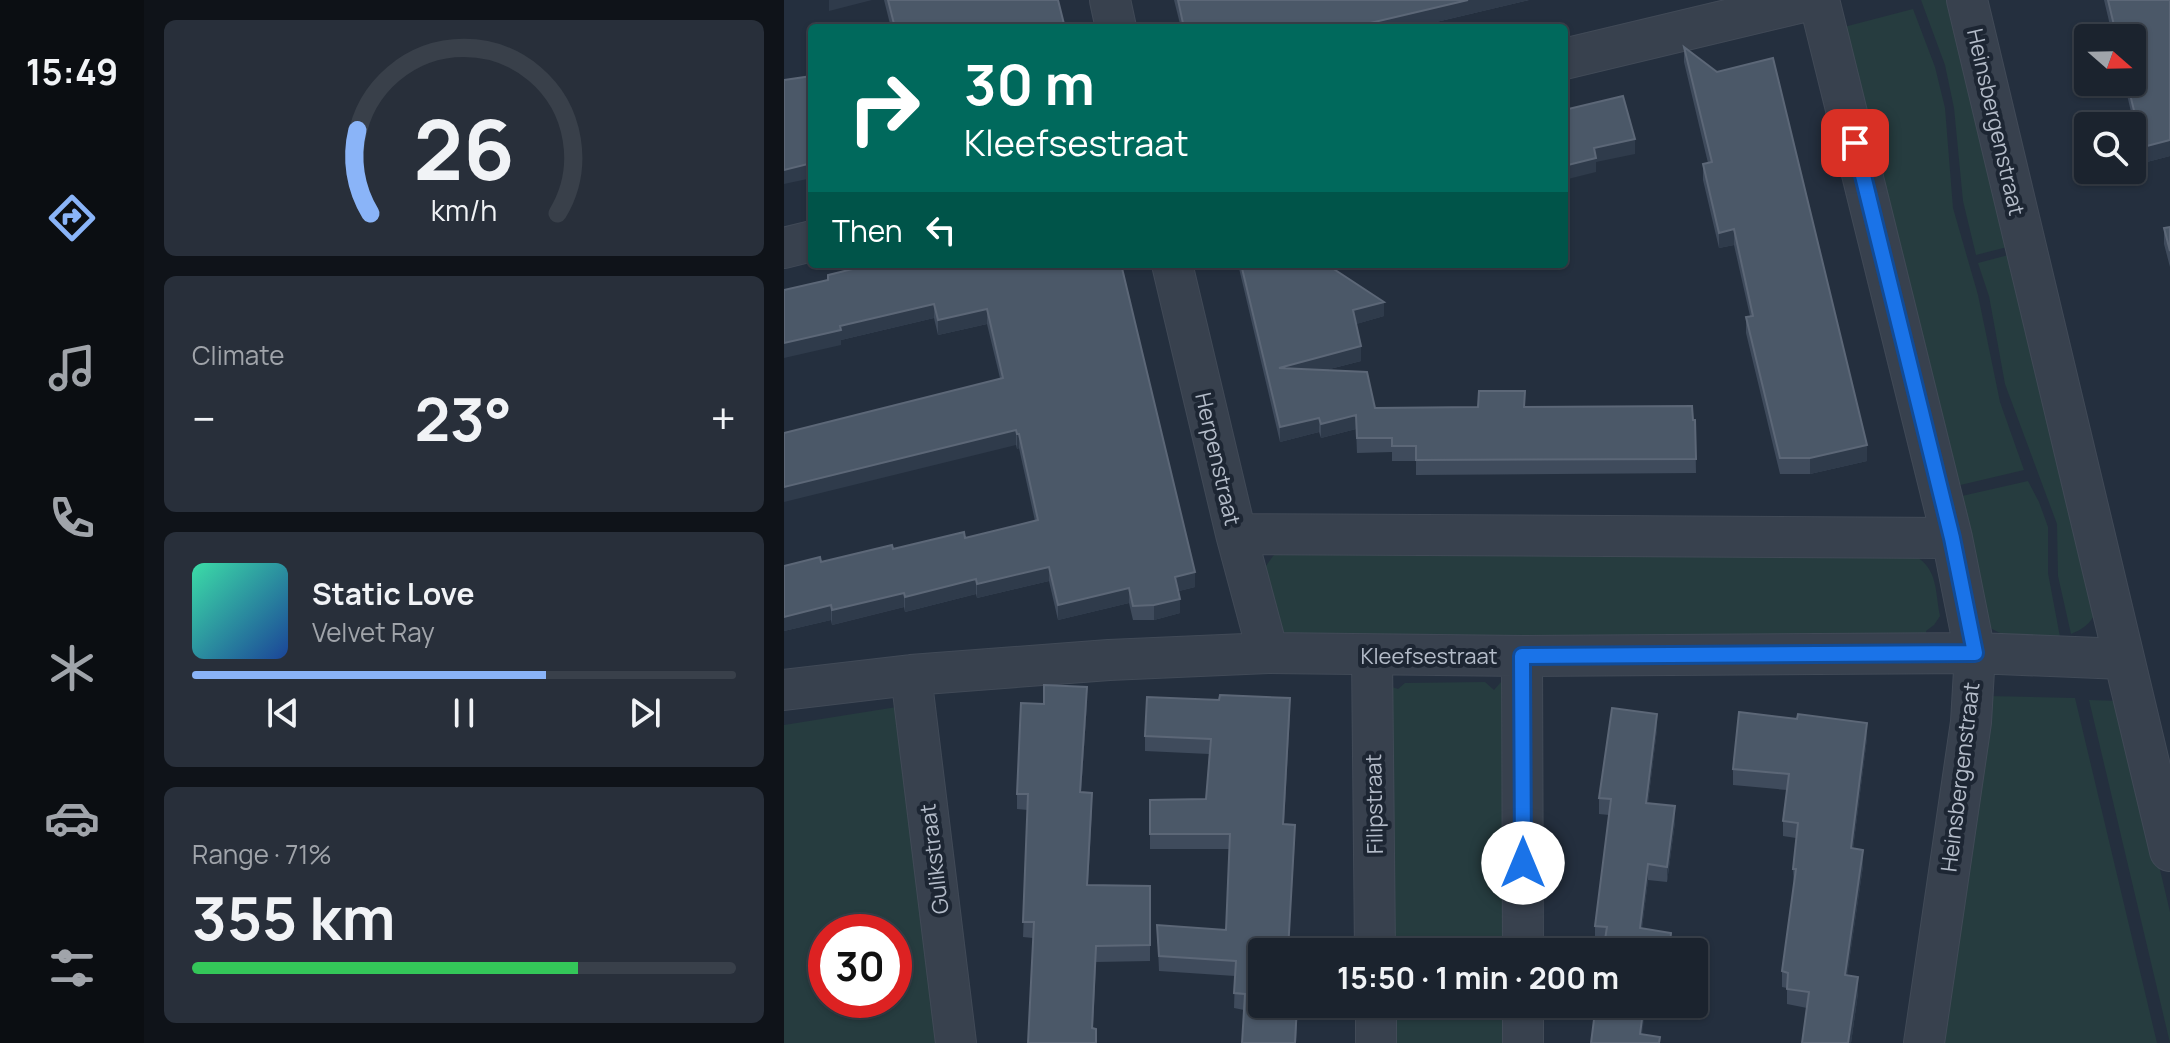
<!DOCTYPE html>
<html lang="en">
<head>
<meta charset="utf-8">
<style>
  body { margin:0; font-family:Manrope,sans-serif; background:#282f3a; color:#f1f3f6; height:100vh; display:flex; flex-direction:column; font-size:30px; white-space:nowrap }
  * { box-sizing:border-box; margin:0 }
  p { font-size:26px; color:#a0a4aa }
  .icon { flex:none; width:44px; height:44px; fill:none; stroke:currentColor; stroke-width:2; stroke-linecap:round; stroke-linejoin:round }
  .map { position:relative; flex:1; overflow:hidden }
  .side { display:flex; flex-direction:column; gap:20px; padding:20px; background:#0f1319; width:640px }
  .side>* { flex:none }
  .top-card { position:absolute; left:24px; top:24px; width:760px; height:244px; border-radius:8px; box-shadow:0 2px 6px #0004,0 0 0 2px #39404a; background:#00695c; color:#fff; overflow:hidden }
  .needle { width:52px; rotate:110deg }
  .controls { position:absolute; left:1290px; top:24px; display:grid; gap:16px }
  .controls a { display:grid; place-items:center; width:72px; height:72px; border-radius:8px; background:#1b232e; box-shadow:0 2px 6px #0004,0 0 0 2px #39404a; font-size:40px }
  .speed { position:absolute; left:24px; top:914px; display:flex; gap:16px; font-size:40px; font-weight:700; text-align:center }
  .speed>* { display:grid; place-content:center; width:104px; height:104px; border-radius:50%; background:#1b232e; box-shadow:0 2px 6px #0004,0 0 0 2px #39404a; line-height:1 }
  .speed .limit { border:12px solid #d22; background:#fff; color:#111 }
  .pin { position:absolute; display:grid; place-items:center; width:68px; height:68px; color:#fff; margin:-34px; border-radius:16px; box-shadow:0 4px 12px #0006 }
  .me { position:absolute; width:88px; margin:-44px; rotate:0deg; stroke-linejoin:round; filter:drop-shadow(0 0 6px #0008) }
  .turn { display:flex; align-items:center; gap:28px; height:168px; padding:0 24px; font-size:36px }
  .turn .icon { width:104px; height:104px; stroke-width:2.5 }
  .turn b { display:block; font-size:56px; line-height:68px }
  .then { display:flex; align-items:center; height:76px; padding:0 24px; background:#0003; gap:16px; font-size:30px }
  .big { font-size:60px; font-weight:700; line-height:1.1 }
  .side .widget { flex:1; display:flex; flex-direction:column; justify-content:center; gap:12px; min-width:0; padding:0 28px; border-radius:12px; background:#282f3a }
  .side .dial { align-items:center; gap:0 }
  .dial svg { height:208px; overflow:visible; fill:none; stroke:#39404a; stroke-width:7; stroke-linecap:round; text-anchor:middle }
  .dial text { fill:#f1f3f6; stroke:none }
  .song { display:flex; align-items:center; gap:24px }
  .cover { width:96px; height:96px; border-radius:12px; background:linear-gradient(135deg,hsl(160 70% 55%),hsl(220 70% 35%)) }
  .played { height:8px; border-radius:4px; background:linear-gradient(90deg,#8ab4f8 65%,#39404a 65%) }
  .keys { display:flex; justify-content:space-around; direction:ltr }
  .heat { display:flex; justify-content:space-between; align-items:center; font-size:44px; direction:ltr }
  .charge { height:12px; border-radius:6px; background:linear-gradient(90deg,#34c759 71%,#39404a 0) }
  .trip { position:absolute; left:464px; top:938px; width:460px; height:80px; border-radius:8px; background:#1b232e; box-shadow:0 2px 6px #0004,0 0 0 2px #39404a; font-weight:700; line-height:80px; text-align:center }
  main { display:flex; flex:1; min-height:0 }
  .tabs { display:flex; flex-direction:column; width:144px; justify-content:space-around; align-items:center; background:#0b0e12; color:#a0a4aa }
  .tabs .icon { width:56px; height:56px }
  .tabs .current { color:#8ab4f8 }
  .tabs b { font-size:36px; color:#f1f3f6 }
  .map>svg:first-child { display:block }
</style>
</head>
<body>
<main>
<nav class="tabs">
<b>15:49</b>
<svg class="icon current" aria-label="directions" viewBox="0 0 24 24"><path d="M12 3l9 9-9 9-9-9zM9 14v-3h6M13 9l2 2-2 2"/></svg>
<svg class="icon" aria-label="music" viewBox="0 0 24 24"><path d="M9 18V5l10-2v13"/><circle cx="6" cy="18" r="3"/><circle cx="16" cy="16" r="3"/></svg>
<svg class="icon" aria-label="phone" viewBox="0 0 24 24"><path d="M5 4h4l2 5-3 2q2 4 5 5l2-3 5 2v4C11 20 4 13 5 4z"/></svg>
<svg class="icon" aria-label="climate" viewBox="0 0 24 24"><path d="M12 3v18M4 7l16 10M4 17L20 7"/></svg>
<svg class="icon" aria-label="car" viewBox="0 0 24 24"><path d="M5 17H2v-5l4-1 3-4h7l3 4 3 1v5h-3M9 17h6M6 11h13"/><circle cx="7" cy="17" r="2"/><circle cx="17" cy="17" r="2"/></svg>
<svg class="icon" aria-label="filters" viewBox="0 0 24 24"><path d="M4 7h16M4 17h16"/><circle cx="9" cy="7" r="2"/><circle cx="15" cy="17" r="2"/></svg>
</nav>
<section class="side">
<div class="widget dial"><svg viewBox="0 0 100 80">
<path d="M14 69A42 42 0 1 1 86 69"/>
<path d="M14 69A42 42 0 0 1 9 37" stroke="#8ab4f8"/>
<text x="50" y="56" font-size="32" font-weight="700">26</text>
<text x="50" y="72" font-size="11">km/h</text>
</svg></div>
<div class="widget"><p>Climate</p>
<div class="heat"><a>−</a><b class="big">23°</b><a>+</a></div>
</div>
<div class="widget">
<div class="song"><i class="cover"></i><div><b>Static Love</b><p>Velvet Ray</p></div></div>
<div class="played"></div>
<div class="keys"><svg class="icon" aria-label="previous" viewBox="0 0 24 24"><path d="M18 5L8 12l10 7zM5 5v14"/></svg><svg class="icon" aria-label="pause" viewBox="0 0 24 24"><path d="M8 5v14M16 5v14"/></svg><svg class="icon" aria-label="next" viewBox="0 0 24 24"><path d="M6 5l10 7-10 7zM19 5v14"/></svg></div>
</div>
<div class="widget"><p>Range · 71%</p><b class="big">355 km</b><div class="charge"></div></div>
</section>
<div class="map">
<svg width="1386" height="1043" viewBox="0 0 1386 1043">
  <rect width="100%" height="100%" fill="#242f3e"/>
  <path fill="#263c3f" fill-rule="evenodd" d="M1137,0H1171L1231,245L1192,255L1179,201L1170,108L1161,65Z
    M1129,9L1151,67L1161,108L1169,208L1194,295L1216,402L1240,470L1168,487L1056,28Z
    M1232,253L1312,612C1306,624 1299,629 1287,634L1274,576L1273,524L1221,384L1205,296L1194,263Z
    M1244,481L1255,502L1264,527V573L1276,637L1218,634L1208,629L1201,621L1169,498Z
    M500,549L1131,556C1154,569 1151,591 1156,616L1150,625L1142,631V640L518,639L500,632L491,621L479,570L489,556Z
    M701,682L710,690L717,682L721,690L728,952H607L605,686L614,689L621,683Z
    M1204,696L1291,698L1373,1043H1158Z
    M1305,700L1336,701L1386,912V1043Z
    M119,706L159,1043H0V725ZM42,932H110V1000H42Z
    M607,1004H728L729,1043H608Z"/>
  <g fill="none" stroke-linecap="round" stroke-linejoin="round">
    <defs>
      <path id="minor" d="M326,0L332,28
        M1035,0L1168,538L1191,653L1187,722L1140,1043
        M1183,0L1386,851
        M780,59L1027,0
        M0,248L28,241
        M388,264L452,534L484,653
        M452,534L1168,538
        M588,656L591,952
        M738,656L739,952
        M127,675L172,1043
        M0,690L127,675L325,660L484,653L738,656L1191,653L1339,659
        M592,1004V1043
        M739,1004V1043"/>
    </defs>
    <use href="#minor" stroke="#414a57" stroke-width="42"/>
    <use href="#minor" stroke="#38414e" stroke-width="40"/>
  </g>
  <path fill="#3f4b5c" d="M100,0H274L281,28H107Z
    M390,0H745L627,28H397Z
    M1320,0H1386V156L1359,163L1340,82H1348V38H1329Z
    M900,47L1083,461L1026,474H996L962,333V317L966,316L950,245L935,248L919,180V164L924,163L900,62Z
    M1386,227V267L1380,244V228Z
    M337,264L411,587L395,591L396,613L370,620H349L345,603L274,620L265,581L193,598L192,594L121,612L120,607L48,625L47,620L0,631V566L37,562L181,538L251,521L235,448L233,449L203,324L154,335L150,318L57,340V345L44,280V275Z
    M454,264H542L600,316L572,324L577,361L542,370L591,408L741,407L911,420L912,473L632,475V461H608V452L573,453L572,429L537,438L535,432L496,442Z
    M303,703L297,792L308,809L304,885L366,886V961L312,962L309,1029L312,1043L249,938L239,937L244,810L233,809V794L260,704Z
    M506,713L500,824L511,841L478,1004H514L512,1043H458L460,1010L450,1008L451,976L375,971L373,925L442,930L445,849H366V800L422,799L425,754L361,751V736Z
    M873,729L864,803L891,822L883,882L864,880L858,928L887,933V952H819L820,943L811,942V926L825,815L815,814V798Z
    M1083,738L1069,849L1079,866L1063,975L1074,993L1067,1043H1018L1023,1008L1003,1004V988L998,987V971L1010,885L1009,869L1012,838L999,836V821L1003,790L949,785V769Z"/>
  <path fill="#2f3b4b" d="M45,0H88L45,11Z
    M684,0H745L627,28H565Z
    M851,139V154L812,162V172L780,180V166L810,148Z
    M1386,140V156L1359,163V147Z
    M28,163V178L0,184V170Z
    M950,229V245L935,248V233Z
    M600,302V316L569,325V310Z
    M150,304V318L57,340V345L0,358V343L56,326Z
    M203,309V324L154,335V320Z
    M577,346V361L495,382V368Z
    M572,415V429L537,438V424Z
    M535,418V432L496,442V427Z
    M232,430V445L0,502V487Z
    M233,434H235V448L233,449Z
    M1083,445V461L1026,474V458Z
    M265,567V581L193,598V584Z
    M411,572V587L391,592V577Z
    M192,579V594L121,612V597Z
    M345,588V603L274,620V605Z
    M120,593V607L48,625V610Z
    M396,599V613L370,620V605Z
    M47,605V620L0,631V617Z
    M303,687V703L296,808V792Z
    M506,698V713L499,840V824Z
    M873,714V729L862,818V803Z
    M1083,723V738L1067,864V848Z
    M891,806V822L883,882V867Z
    M511,825V841L504,952Z
    M1079,850V866L1061,991V975Z
    M864,864V880L856,943V928Z
    M1074,977V993L1067,1043H1064Z
    M860,1004H862L857,1043L856,1034Z"/>
  <path fill="#4b5868" stroke="#5c6777" stroke-width="2" d="M104,0H274L281,28H111Z
    M394,0H684L565,28H400Z
    M1324,0H1386V140L1359,147L1343,82H1348V38H1333Z
    M900,47L933,72L989,58L1083,445L1026,458H996L962,317L969,316L950,229L935,233L919,164L928,162Z
    M28,76V163L0,170V80Z
    M839,96L851,139L810,148L812,158L780,166V110Z
    M1386,227V251L1380,228Z
    M89,264H337L411,572L391,577L396,599L370,605L349,606L345,588L274,605L265,567L193,584L192,579L121,597L120,593L48,610L47,605L0,617V566L36,557L37,562L108,545L109,549L180,532L181,538L254,520L235,434H233L232,430L0,487V433L219,378L203,309L154,320L150,304L56,326L57,330L0,343V290L44,280V275Z
    M457,264H542L600,302L569,310L577,346L495,368L583,372L591,408L694,407L695,391H741L740,407L908,406L909,420H911L912,459L632,460V446H608V438H573L572,415L537,424L535,418L496,427Z
    M260,685L303,687L296,792L308,793L303,885L366,886V945L312,946L308,1028L312,1029V1043H244L250,922H239L244,794H233L237,703L260,704Z
    M436,695L506,698L499,824L511,825L504,951L516,952H478V1004H513L511,1043H458L461,994L450,993L452,961L375,956L373,925L442,930L446,834H366V800L422,799L427,739L361,736L363,697L435,700Z
    M828,708L873,714L862,803L891,806L883,867L864,864L856,928L887,933L885,952H819L823,927L811,926L827,799L815,798Z
    M955,712L1013,719L1014,714L1083,723L1067,848L1079,850L1061,975L1074,977L1064,1043H1018L1025,992L1003,989L1004,973L998,971L1012,869H1009L1014,823L999,821L1005,774L949,769Z
    M812,1004H860L856,1034L876,1037L875,1043H807Z"/>
  <g fill="none" stroke-linecap="round" stroke-linejoin="round">
    <defs>
      <path id="route" d="M739,863L738,656L1191,653L1168,538L1071,143"/>
    </defs>
    <use href="#route" stroke="#114b97" stroke-width="20"/>
    <use href="#route" stroke="#1a73e8" stroke-width="14"/>
  </g>
  <g text-anchor="middle" stroke-width="8" stroke-linejoin="round" paint-order="stroke">
    <g font-size="22" fill="#b4bcc9" stroke="#1d2633">
      <text transform="translate(1212 122) rotate(77)" y="8">Heinsbergenstraat</text>
      <text transform="translate(434 459) rotate(77)" y="8">Herpenstraat</text>
      <text x="645" y="664">Kleefsestraat</text>
      <text transform="translate(1176 777) rotate(-83)" y="8">Heinsbergenstraat</text>
      <text transform="translate(590 804) rotate(-91)" y="8">Filipstraat</text>
      <text transform="translate(150 859) rotate(-97)" y="8">Gulikstraat</text>
    </g>
  </g>
</svg>
<div class="controls">
<a><svg class="needle" viewBox="-14 -14 28 28"><path d="M0-13l5 13h-10z" fill="#e53935"/><path d="M0 13l5-13h-10z" fill="#a0a4aa"/></svg></a>
<a><svg class="icon" aria-label="search" viewBox="0 0 24 24"><circle cx="10" cy="10" r="6"/><path d="M15 15l6 6"/></svg></a>
</div>
<div class="speed"><div class="limit">30</div></div>
<div class="pin" style="left:1071px;top:143px;background:#d93025"><svg class="icon" aria-label="arrive" viewBox="0 0 24 24"><path d="M6 21V4h12l-3 4 3 4H6"/></svg></div>
<svg class="me" style="left:739px;top:863px" viewBox="-20 -20 40 40"><circle r="19" fill="#fff"/><path d="M0-13L10 11 0 6-10 11z" fill="#1a73e8"/></svg>
<div class="trip">15:50 · 1 min · 200 m</div>
<div class="top-card">
<div class="turn"><svg class="icon" aria-label="right" viewBox="0 0 24 24"><path d="M7 20v-9h11M14 6l5 5-5 5"/></svg><div><b>30 m</b>Kleefsestraat</div></div>
<div class="then">Then<svg class="icon" aria-label="left" viewBox="0 0 24 24"><path d="M17 20v-9H6M10 6l-5 5 5 5"/></svg></div>
</div>
</div>
</main>
</body>
</html>
